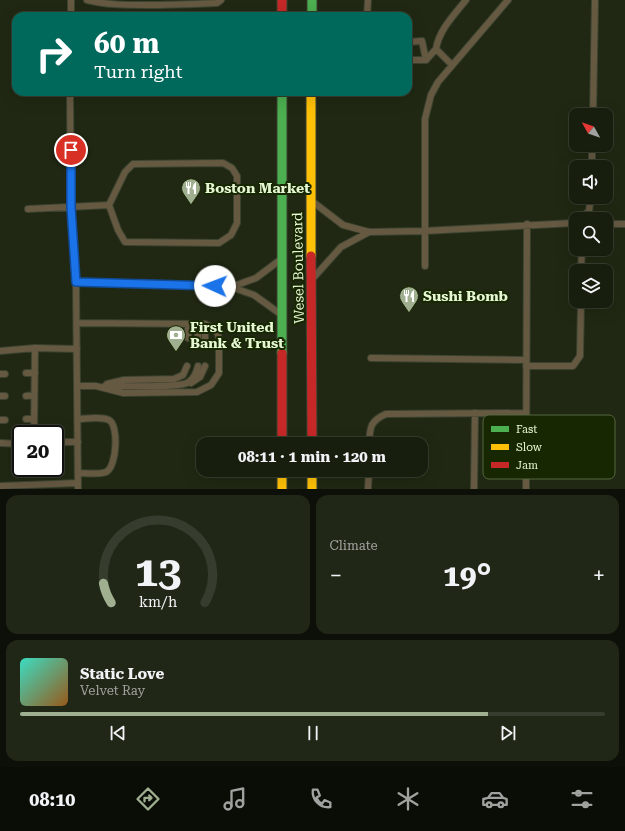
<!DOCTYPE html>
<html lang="en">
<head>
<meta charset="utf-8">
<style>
  body { margin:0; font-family:"Roboto Serif",serif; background:#212717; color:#f1f3f6; height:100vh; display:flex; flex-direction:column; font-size:15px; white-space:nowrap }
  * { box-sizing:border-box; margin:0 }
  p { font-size:13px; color:#9fa29e }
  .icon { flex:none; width:22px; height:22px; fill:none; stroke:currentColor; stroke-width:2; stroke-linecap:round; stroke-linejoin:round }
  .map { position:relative; height:489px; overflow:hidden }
  .side { display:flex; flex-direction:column; gap:6px; padding:6px; background:#0d1008; flex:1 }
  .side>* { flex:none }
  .hud { position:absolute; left:12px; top:12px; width:400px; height:84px; border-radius:12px; box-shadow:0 4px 16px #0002,0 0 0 1px #363c2e; background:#00695c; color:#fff; overflow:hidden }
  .needle { width:26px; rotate:310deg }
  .buttons { position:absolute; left:569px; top:108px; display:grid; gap:8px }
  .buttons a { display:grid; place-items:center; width:44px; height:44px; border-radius:8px; background:#181e0e; box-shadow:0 4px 16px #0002,0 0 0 1px #363c2e; font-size:20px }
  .speed { position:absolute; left:12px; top:425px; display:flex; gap:8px; font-size:20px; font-weight:700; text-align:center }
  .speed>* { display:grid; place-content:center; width:52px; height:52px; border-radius:50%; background:#181e0e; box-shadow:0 4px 16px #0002,0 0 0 1px #363c2e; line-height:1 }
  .speed .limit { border:2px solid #111; border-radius:6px; background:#fff; color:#111 }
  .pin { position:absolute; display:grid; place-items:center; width:34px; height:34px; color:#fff; margin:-17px; border:2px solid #fff; border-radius:50%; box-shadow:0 1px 4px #0007 }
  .me { position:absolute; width:44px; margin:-22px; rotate:272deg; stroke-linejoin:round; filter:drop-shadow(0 0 3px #0008) }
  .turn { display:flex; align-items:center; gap:14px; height:84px; padding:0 16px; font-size:18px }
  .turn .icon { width:52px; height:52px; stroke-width:2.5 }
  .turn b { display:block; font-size:28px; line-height:34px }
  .big { font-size:30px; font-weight:700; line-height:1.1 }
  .side .card { flex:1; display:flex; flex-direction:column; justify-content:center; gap:6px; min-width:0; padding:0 14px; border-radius:12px; background:#212717 }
  .side .dial { align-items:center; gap:0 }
  .dial svg { height:104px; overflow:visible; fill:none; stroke:#363c2e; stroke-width:7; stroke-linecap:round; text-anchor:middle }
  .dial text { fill:#f1f3f6; stroke:none }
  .song { display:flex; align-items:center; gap:12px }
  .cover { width:48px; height:48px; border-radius:6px; background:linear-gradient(135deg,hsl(170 70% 55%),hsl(30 70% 35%)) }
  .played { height:4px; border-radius:2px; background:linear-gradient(90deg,#a0af90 80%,#363c2e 80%) }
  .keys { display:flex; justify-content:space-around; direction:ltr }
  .heat { display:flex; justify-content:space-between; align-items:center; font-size:22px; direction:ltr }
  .side .tiles { flex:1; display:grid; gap:6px; grid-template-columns:1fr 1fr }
  .card:last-child { grid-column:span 2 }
  .trip { position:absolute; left:196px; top:437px; width:232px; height:40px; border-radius:12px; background:#181e0e; box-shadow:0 4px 16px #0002,0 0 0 1px #363c2e; font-weight:700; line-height:40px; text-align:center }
  .dock { display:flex; height:64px; justify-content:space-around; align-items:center; background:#0a0c06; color:#9fa29e }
  .dock .icon { width:28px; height:28px }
  .dock .active { color:#a0af90 }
  .dock b { font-size:18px; color:#f1f3f6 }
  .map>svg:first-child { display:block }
</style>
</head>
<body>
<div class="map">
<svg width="625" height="489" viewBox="0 0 625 489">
  <rect width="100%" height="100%" fill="#202813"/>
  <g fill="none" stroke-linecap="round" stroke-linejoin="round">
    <defs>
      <path id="lane" d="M87,0C107,5 126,5 146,5C170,5 194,4 217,3L221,0
        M71,16V0
        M367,16L368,0
        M408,42L422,41L426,60
        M436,49C439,30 454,15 466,0
        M408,60H426L436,49L452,65
        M70,92L71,207L76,282L78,489
        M593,115L595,0
        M592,167V145
        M313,202L343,225L369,232L424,231L574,223L576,222
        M28,209L109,205L125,172L133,164L223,163L232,168L237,176V223L231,235L219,243L125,242L118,230L109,205
        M579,219L589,211L591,197
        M606,224H625
        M425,266V119L431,95L438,82L508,0
        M581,271L582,249
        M315,276L341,247L369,232
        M76,282L231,287L254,295L279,313
        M231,287L256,278L280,260
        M77,323L205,324L213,328L217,332L219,338V373L211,385L197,392L123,393L96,386H77
        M198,324V338
        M188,338V324
        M205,338V324
        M0,351L35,348L77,349
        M371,358L526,360
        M526,366H573L580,356L581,301
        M26,373H35
        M0,374H5
        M191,383L200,377L205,366
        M107,384L124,380L174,379L183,375L187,366
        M105,386C120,386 177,388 187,383C194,379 196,373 198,366
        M0,396H5
        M26,396L34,395
        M26,419H34
        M78,419C87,419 100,416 109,420C119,425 117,467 106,472C100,475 85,473 78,473
        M0,420H5
        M34,434L35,348
        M55,442H78
        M0,443L21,444
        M369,444C370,427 370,421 386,414L526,413
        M0,486L78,483
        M368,489L369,470
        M474,489L475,413
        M526,489L527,224"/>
      <path id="fast" d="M312,0V16
        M282,92V353"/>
      <path id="slow" d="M311,92V256
        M282,470V489
        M312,470V489"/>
      <path id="jam" d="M282,0V16
        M311,256L312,444
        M282,353V444"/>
    </defs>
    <use href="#lane" stroke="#3b4330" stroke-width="8"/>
    <use href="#fast" stroke="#3b4330" stroke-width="11"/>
    <use href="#slow" stroke="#3b4330" stroke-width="11"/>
    <use href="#jam" stroke="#3b4330" stroke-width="11"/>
    <use href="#lane" stroke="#665942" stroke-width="6"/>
    <use href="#fast" stroke="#4caf50" stroke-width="9"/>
    <use href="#slow" stroke="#ffc107" stroke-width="9"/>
    <use href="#jam" stroke="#c62828" stroke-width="9"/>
  </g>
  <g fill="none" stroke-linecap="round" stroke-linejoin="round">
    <defs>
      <path id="route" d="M71,150V207L76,282L215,286"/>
    </defs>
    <use href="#route" stroke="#114b97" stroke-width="10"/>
    <use href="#route" stroke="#1a73e8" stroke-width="7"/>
  </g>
  <defs>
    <symbol id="restaurant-pin" viewBox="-11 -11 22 30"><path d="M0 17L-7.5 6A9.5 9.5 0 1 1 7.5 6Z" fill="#a0af90" stroke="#172701"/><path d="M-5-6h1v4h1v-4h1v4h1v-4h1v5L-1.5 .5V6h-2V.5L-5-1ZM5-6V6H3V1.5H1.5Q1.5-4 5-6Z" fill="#fff"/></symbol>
    <symbol id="bank-pin" viewBox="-11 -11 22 30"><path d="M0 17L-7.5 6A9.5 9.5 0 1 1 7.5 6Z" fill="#a0af90" stroke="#172701"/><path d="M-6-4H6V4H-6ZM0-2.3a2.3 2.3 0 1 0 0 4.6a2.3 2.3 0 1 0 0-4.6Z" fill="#fff"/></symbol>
  </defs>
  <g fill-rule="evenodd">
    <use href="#restaurant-pin" x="180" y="177" width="22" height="30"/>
    <use href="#restaurant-pin" x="398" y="285" width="22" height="30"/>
    <use href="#bank-pin" x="165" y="324" width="22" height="30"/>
  </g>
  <g text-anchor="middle" stroke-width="4" stroke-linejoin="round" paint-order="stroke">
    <g font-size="14" font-weight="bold" fill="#e5f8d3" stroke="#172701" text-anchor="start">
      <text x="205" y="193">Boston Market</text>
      <text x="423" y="301">Sushi Bomb</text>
      <text x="190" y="332">First United<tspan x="190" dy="16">Bank &amp; Trust</tspan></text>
    </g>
    <g font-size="14" fill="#e5f8d3" stroke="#172701">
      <text transform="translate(298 268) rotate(-91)" y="5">Wesel Boulevard</text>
    </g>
  </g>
  <rect x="483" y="415" width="132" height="64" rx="6" fill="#172701" stroke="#556640" stroke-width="1"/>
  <rect x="491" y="426" width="18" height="6" fill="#4caf50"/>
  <rect x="491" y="444" width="18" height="6" fill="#ffc107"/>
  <rect x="491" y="462" width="18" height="6" fill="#c62828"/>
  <g font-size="11" fill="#e5f8d3">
    <text x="516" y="433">Fast</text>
    <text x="516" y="451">Slow</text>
    <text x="516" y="469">Jam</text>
  </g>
</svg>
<div class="buttons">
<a><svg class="needle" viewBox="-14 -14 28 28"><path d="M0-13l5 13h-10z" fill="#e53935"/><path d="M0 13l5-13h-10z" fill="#9fa29e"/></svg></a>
<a><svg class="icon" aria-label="sound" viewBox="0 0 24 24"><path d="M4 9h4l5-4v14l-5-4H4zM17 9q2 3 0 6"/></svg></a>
<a><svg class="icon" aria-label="search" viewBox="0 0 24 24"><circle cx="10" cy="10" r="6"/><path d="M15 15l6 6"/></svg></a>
<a><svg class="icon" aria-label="layers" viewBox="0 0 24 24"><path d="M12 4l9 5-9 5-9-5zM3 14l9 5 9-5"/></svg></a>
</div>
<div class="speed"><div class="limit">20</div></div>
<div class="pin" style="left:71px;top:150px;background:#d93025"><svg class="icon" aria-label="arrive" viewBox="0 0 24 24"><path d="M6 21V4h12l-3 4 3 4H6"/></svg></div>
<svg class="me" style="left:215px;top:286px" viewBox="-20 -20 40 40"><circle r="19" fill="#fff"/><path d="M0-13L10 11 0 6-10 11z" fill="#1a73e8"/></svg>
<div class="trip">08:11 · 1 min · 120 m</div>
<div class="hud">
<div class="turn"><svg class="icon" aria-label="right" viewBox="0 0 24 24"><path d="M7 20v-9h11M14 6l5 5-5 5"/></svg><div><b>60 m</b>Turn right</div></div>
</div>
</div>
<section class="side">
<div class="tiles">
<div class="card dial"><svg viewBox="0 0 100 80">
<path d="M14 69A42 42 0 1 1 86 69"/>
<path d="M14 69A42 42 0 0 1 8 54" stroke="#a0af90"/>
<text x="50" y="56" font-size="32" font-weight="700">13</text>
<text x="50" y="72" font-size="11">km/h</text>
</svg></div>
<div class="card"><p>Climate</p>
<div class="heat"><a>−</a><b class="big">19°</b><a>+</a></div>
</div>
<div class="card">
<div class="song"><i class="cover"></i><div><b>Static Love</b><p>Velvet Ray</p></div></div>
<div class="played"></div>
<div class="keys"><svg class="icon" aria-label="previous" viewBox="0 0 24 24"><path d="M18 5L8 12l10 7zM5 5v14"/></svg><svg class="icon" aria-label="pause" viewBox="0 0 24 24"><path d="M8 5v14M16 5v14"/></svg><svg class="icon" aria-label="next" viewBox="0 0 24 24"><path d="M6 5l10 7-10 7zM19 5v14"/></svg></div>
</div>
</div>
</section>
<nav class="dock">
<b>08:10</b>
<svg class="icon active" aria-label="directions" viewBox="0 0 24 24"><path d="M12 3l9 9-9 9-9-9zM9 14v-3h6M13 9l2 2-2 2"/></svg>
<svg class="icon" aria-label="music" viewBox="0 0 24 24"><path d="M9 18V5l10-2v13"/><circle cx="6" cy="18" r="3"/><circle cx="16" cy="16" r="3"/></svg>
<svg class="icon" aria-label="phone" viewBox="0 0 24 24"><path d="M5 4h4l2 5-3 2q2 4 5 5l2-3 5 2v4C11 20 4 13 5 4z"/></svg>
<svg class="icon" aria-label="climate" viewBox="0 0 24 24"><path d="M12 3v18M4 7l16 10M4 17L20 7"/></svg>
<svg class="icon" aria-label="car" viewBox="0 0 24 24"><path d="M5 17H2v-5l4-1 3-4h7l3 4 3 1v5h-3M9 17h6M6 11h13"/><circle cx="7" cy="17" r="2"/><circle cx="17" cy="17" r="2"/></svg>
<svg class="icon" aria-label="filters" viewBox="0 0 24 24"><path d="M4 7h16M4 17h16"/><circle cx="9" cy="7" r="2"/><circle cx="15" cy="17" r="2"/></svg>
</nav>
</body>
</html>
